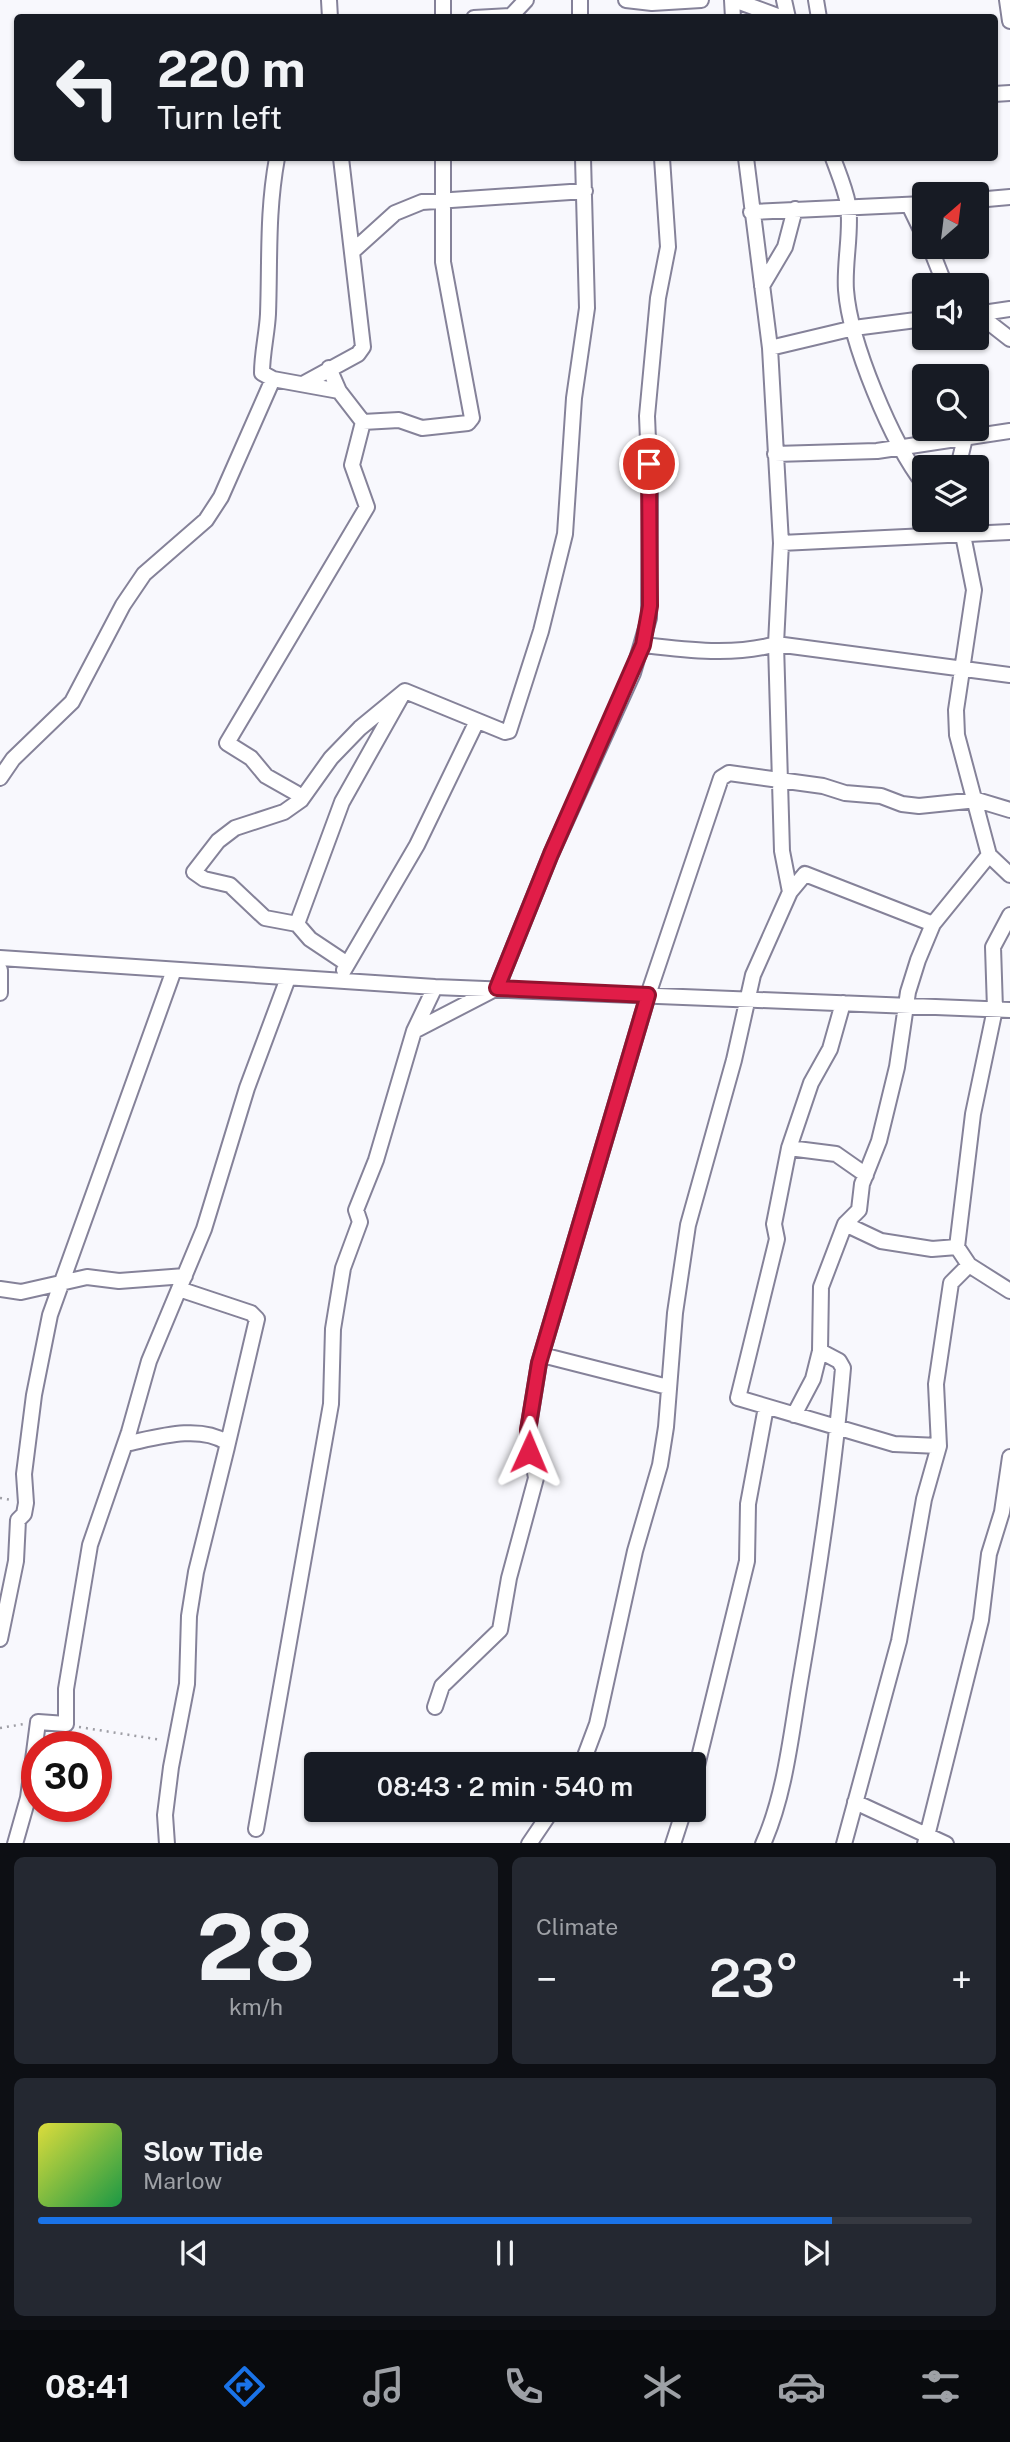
<!DOCTYPE html>
<html lang="en">
<head>
<meta charset="utf-8">
<style>
  body { margin:0; font-family:"Public Sans",sans-serif; background:#242831; color:#f1f3f6; height:100vh; display:flex; flex-direction:column; font-size:26px; white-space:nowrap }
  * { box-sizing:border-box; margin:0 }
  p { font-size:23px; color:#9ea1a6 }
  .icon { flex:none; width:38px; height:38px; fill:none; stroke:currentColor; stroke-width:2; stroke-linecap:round; stroke-linejoin:round }
  .map { position:relative; height:1843px; overflow:hidden }
  .panel { display:flex; flex-direction:column; gap:14px; padding:14px; background:#0d0f14; flex:1 }
  .panel>* { flex:none }
  .banner { position:absolute; left:14px; top:14px; width:984px; height:147px; border-radius:7px; box-shadow:0 2px 5px #0004; background:#171b24; color:#f1f3f6; overflow:hidden }
  .needle { width:46px; rotate:28deg }
  .fabs { position:absolute; left:912px; top:182px; display:grid; gap:14px }
  .fabs a { display:grid; place-items:center; width:77px; height:77px; border-radius:7px; background:#171b24; box-shadow:0 2px 5px #0004; font-size:35px }
  .speed { position:absolute; left:21px; top:1731px; display:flex; gap:14px; font-size:35px; font-weight:700; text-align:center }
  .speed>* { display:grid; place-content:center; width:91px; height:91px; border-radius:50%; background:#171b24; box-shadow:0 2px 5px #0004; line-height:1 }
  .speed .limit { border:10px solid #d22; background:#fff; color:#111 }
  .pin { position:absolute; display:grid; place-items:center; width:60px; height:60px; color:#fff; margin:-30px; border:4px solid #fff; border-radius:50%; box-shadow:0 2px 7px #0007 }
  .me { position:absolute; width:77px; margin:-38px; rotate:1deg; stroke-linejoin:round; filter:drop-shadow(0 0 5px #0008) }
  .turn { display:flex; align-items:center; gap:24px; height:147px; padding:0 28px; font-size:32px }
  .turn .icon { width:91px; height:91px; stroke-width:2.5 }
  .turn b { display:block; font-size:49px; line-height:60px }
  .big { font-size:52px; font-weight:600; line-height:1.1 }
  .panel .card { flex:1; display:flex; flex-direction:column; justify-content:center; gap:10px; min-width:0; padding:0 24px; border-radius:10px; background:#242831 }
  .panel .dial { align-items:center; gap:0 }
  .dial b { font-size:91px; line-height:1 }
  .song { display:flex; align-items:center; gap:21px }
  .cover { width:84px; height:84px; border-radius:10px; background:linear-gradient(135deg,hsl(60 70% 55%),hsl(140 70% 35%)) }
  .played { height:7px; border-radius:4px; background:linear-gradient(90deg,#1a73e8 85%,#363941 85%) }
  .keys { display:flex; justify-content:space-around; direction:ltr }
  .heat { display:flex; justify-content:space-between; align-items:center; font-size:38px; direction:ltr }
  .panel .tiles { flex:1; display:grid; gap:14px; grid-template-columns:1fr 1fr }
  .card:last-child { grid-column:span 2 }
  .trip { position:absolute; left:304px; top:1752px; width:402px; height:70px; border-radius:7px; background:#171b24; box-shadow:0 2px 5px #0004; font-weight:600; line-height:70px; text-align:center }
  .tab-bar { display:flex; height:112px; justify-content:space-around; align-items:center; background:#090b0e; color:#9ea1a6 }
  .tab-bar .icon { width:49px; height:49px }
  .tab-bar .current { color:#1a73e8 }
  .tab-bar b { font-size:32px; color:#f1f3f6 }
  .map>svg:first-child { display:block }
</style>
</head>
<body>
<div class="map">
<svg width="1010" height="1844" viewBox="0 0 1010 1844">
  <rect width="100%" height="100%" fill="#f8f8fd"/>
  <g fill="none" stroke-linecap="round" stroke-linejoin="round">
    <defs>
      <path id="street" d="M329,0L330,18
        M443,0V18
        M580,0V18
        M626,0L652,3L701,0
        M732,0L733,18
        M734,0L783,18
        M784,0L788,18
        M816,0L819,18
        M1007,0L1010,21
        M474,18L511,16L526,0
        M994,94L1010,93
        M277,158C267,213 270,259 268,314C267,334 262,353 262,373L273,379L339,391
        M746,158L770,348L781,543L776,644L782,851L790,892
        M833,158C838,172 845,188 848,204C852,231 844,262 846,290C850,343 892,443 924,484
        M976,200L1010,197
        M909,205L924,236
        M751,212L924,204
        M930,247L945,285
        M353,251L395,213L422,202L585,191
        M762,286L785,247L795,209
        M976,314L1010,309
        M978,314L1010,339
        M770,348L854,328L924,319
        M329,368L339,391L363,422L399,420L422,428L468,423L472,418L443,262V158
        M303,384L358,354L363,347L341,158
        M775,454L877,451L1010,431
        M958,467L965,438
        M960,520L974,590L956,710L957,735L989,855L1010,875
        M781,543L1010,532
        M644,645C686,650 734,656 776,644L1010,675
        M0,778L13,759L72,702L123,605L144,574L206,520L221,497L273,379
        M301,800L296,793L266,776L251,758L227,743L367,507L352,465L363,422
        M297,924L342,802L401,697
        M0,958L435,987L1010,1010
        M346,963L310,939L297,924L265,918L230,885L204,879L194,872L218,841L235,828L284,812L301,800L331,758L360,728L405,691L505,732L509,731L541,631L565,534L574,398L587,308L583,158
        M0,970V993
        M344,970L417,845L477,721
        M843,1003L830,1049L811,1083L789,1148L774,1224L777,1239L738,1398L894,1444L939,1446
        M414,1031L497,988L551,854L633,673L649,618L650,489L647,416L658,298L668,247L662,158
        M789,1148L836,1154L866,1175
        M845,1224L881,1241L932,1249L957,1247
        M969,1265L1010,1291
        M0,1289L21,1292L87,1277L119,1281L185,1276
        M179,1289L251,1313L257,1319L227,1447
        M542,1355L668,1387
        M794,1415L813,1379L820,1351L821,1287L845,1224L859,1210L862,1184L879,1141L897,1067L908,992L918,960L933,924L989,855
        M125,1444C155,1438 198,1424 226,1442L227,1447L196,1572L189,1616L187,1684L171,1767L165,1815L167,1844
        M0,1639L16,1561L18,1520L24,1514L26,1503L24,1474L34,1395L50,1315L174,970
        M435,1707L442,1686L500,1630L509,1578L536,1478L528,1431L539,1363L648,995L721,778L729,773L823,786L845,793L881,796L902,804L919,806L977,800L1010,810
        M582,1764L597,1724L635,1551L660,1465L666,1427L675,1313L688,1225L734,1060L753,975L790,892L805,874L933,924
        M695,1774L747,1561L748,1504L766,1407
        M855,1802L946,1844
        M256,1829L331,1404L333,1329L343,1268L360,1222L356,1210L376,1160L414,1031L435,987
        M15,1844L28,1798L38,1722L66,1724V1689L90,1545L129,1432L149,1361L204,1229L247,1088L288,978
        M529,1844L552,1810
        M673,1844L684,1810
        M763,1844C785,1795 791,1735 800,1682C818,1578 834,1474 843,1368L839,1361L820,1351
        M844,1844L899,1641L924,1499L939,1446L936,1384L951,1283L969,1265L957,1247L973,1114L995,1009L993,947L1010,915
        M925,1844L981,1620L989,1554L1002,1512L1010,1457"/>
    </defs>
    <use href="#street" stroke="#858299" stroke-width="18"/>
    <path stroke="#9e9ea5" stroke-width="2.5" stroke-dasharray="2 5" stroke-linecap="butt" d="M0,1498L12,1500
      M79,1727L162,1740
      M0,1728L24,1724"/>
    <use href="#street" stroke="#fff" stroke-width="14"/>
  </g>
  <g fill="none" stroke-linecap="round" stroke-linejoin="round">
    <defs>
      <path id="route" d="M529,1452L528,1430L539,1363L648,995L497,988L551,854L643,645L650,606L649,464"/>
    </defs>
    <use href="#route" stroke="#92132f" stroke-width="18"/>
    <use href="#route" stroke="#e11d48" stroke-width="12"/>
  </g>
</svg>
<div class="fabs">
<a><svg class="needle" viewBox="-14 -14 28 28"><path d="M0-13l5 13h-10z" fill="#e53935"/><path d="M0 13l5-13h-10z" fill="#9ea1a6"/></svg></a>
<a><svg class="icon" aria-label="sound" viewBox="0 0 24 24"><path d="M4 9h4l5-4v14l-5-4H4zM17 9q2 3 0 6"/></svg></a>
<a><svg class="icon" aria-label="search" viewBox="0 0 24 24"><circle cx="10" cy="10" r="6"/><path d="M15 15l6 6"/></svg></a>
<a><svg class="icon" aria-label="layers" viewBox="0 0 24 24"><path d="M12 4l9 5-9 5-9-5zM3 14l9 5 9-5"/></svg></a>
</div>
<div class="speed"><div class="limit">30</div></div>
<div class="pin" style="left:649px;top:464px;background:#d93025"><svg class="icon" aria-label="arrive" viewBox="0 0 24 24"><path d="M6 21V4h12l-3 4 3 4H6"/></svg></div>
<svg class="me" style="left:529px;top:1452px" viewBox="-20 -20 40 40"><path d="M0-17L14 15 0 8-14 15z" fill="#e11d48" stroke="#fff" stroke-width="4"/></svg>
<div class="trip">08:43 · 2 min · 540 m</div>
<div class="banner">
<div class="turn"><svg class="icon" aria-label="left" viewBox="0 0 24 24"><path d="M17 20v-9H6M10 6l-5 5 5 5"/></svg><div><b>220 m</b>Turn left</div></div>
</div>
</div>
<section class="panel">
<div class="tiles">
<div class="card dial"><b>28</b><p>km/h</p></div>
<div class="card"><p>Climate</p>
<div class="heat"><a>−</a><b class="big">23°</b><a>+</a></div>
</div>
<div class="card">
<div class="song"><i class="cover"></i><div><b>Slow Tide</b><p>Marlow</p></div></div>
<div class="played"></div>
<div class="keys"><svg class="icon" aria-label="previous" viewBox="0 0 24 24"><path d="M18 5L8 12l10 7zM5 5v14"/></svg><svg class="icon" aria-label="pause" viewBox="0 0 24 24"><path d="M8 5v14M16 5v14"/></svg><svg class="icon" aria-label="next" viewBox="0 0 24 24"><path d="M6 5l10 7-10 7zM19 5v14"/></svg></div>
</div>
</div>
</section>
<nav class="tab-bar">
<b>08:41</b>
<svg class="icon current" aria-label="directions" viewBox="0 0 24 24"><path d="M12 3l9 9-9 9-9-9zM9 14v-3h6M13 9l2 2-2 2"/></svg>
<svg class="icon" aria-label="music" viewBox="0 0 24 24"><path d="M9 18V5l10-2v13"/><circle cx="6" cy="18" r="3"/><circle cx="16" cy="16" r="3"/></svg>
<svg class="icon" aria-label="phone" viewBox="0 0 24 24"><path d="M5 4h4l2 5-3 2q2 4 5 5l2-3 5 2v4C11 20 4 13 5 4z"/></svg>
<svg class="icon" aria-label="climate" viewBox="0 0 24 24"><path d="M12 3v18M4 7l16 10M4 17L20 7"/></svg>
<svg class="icon" aria-label="car" viewBox="0 0 24 24"><path d="M5 17H2v-5l4-1 3-4h7l3 4 3 1v5h-3M9 17h6M6 11h13"/><circle cx="7" cy="17" r="2"/><circle cx="17" cy="17" r="2"/></svg>
<svg class="icon" aria-label="filters" viewBox="0 0 24 24"><path d="M4 7h16M4 17h16"/><circle cx="9" cy="7" r="2"/><circle cx="15" cy="17" r="2"/></svg>
</nav>
</body>
</html>
